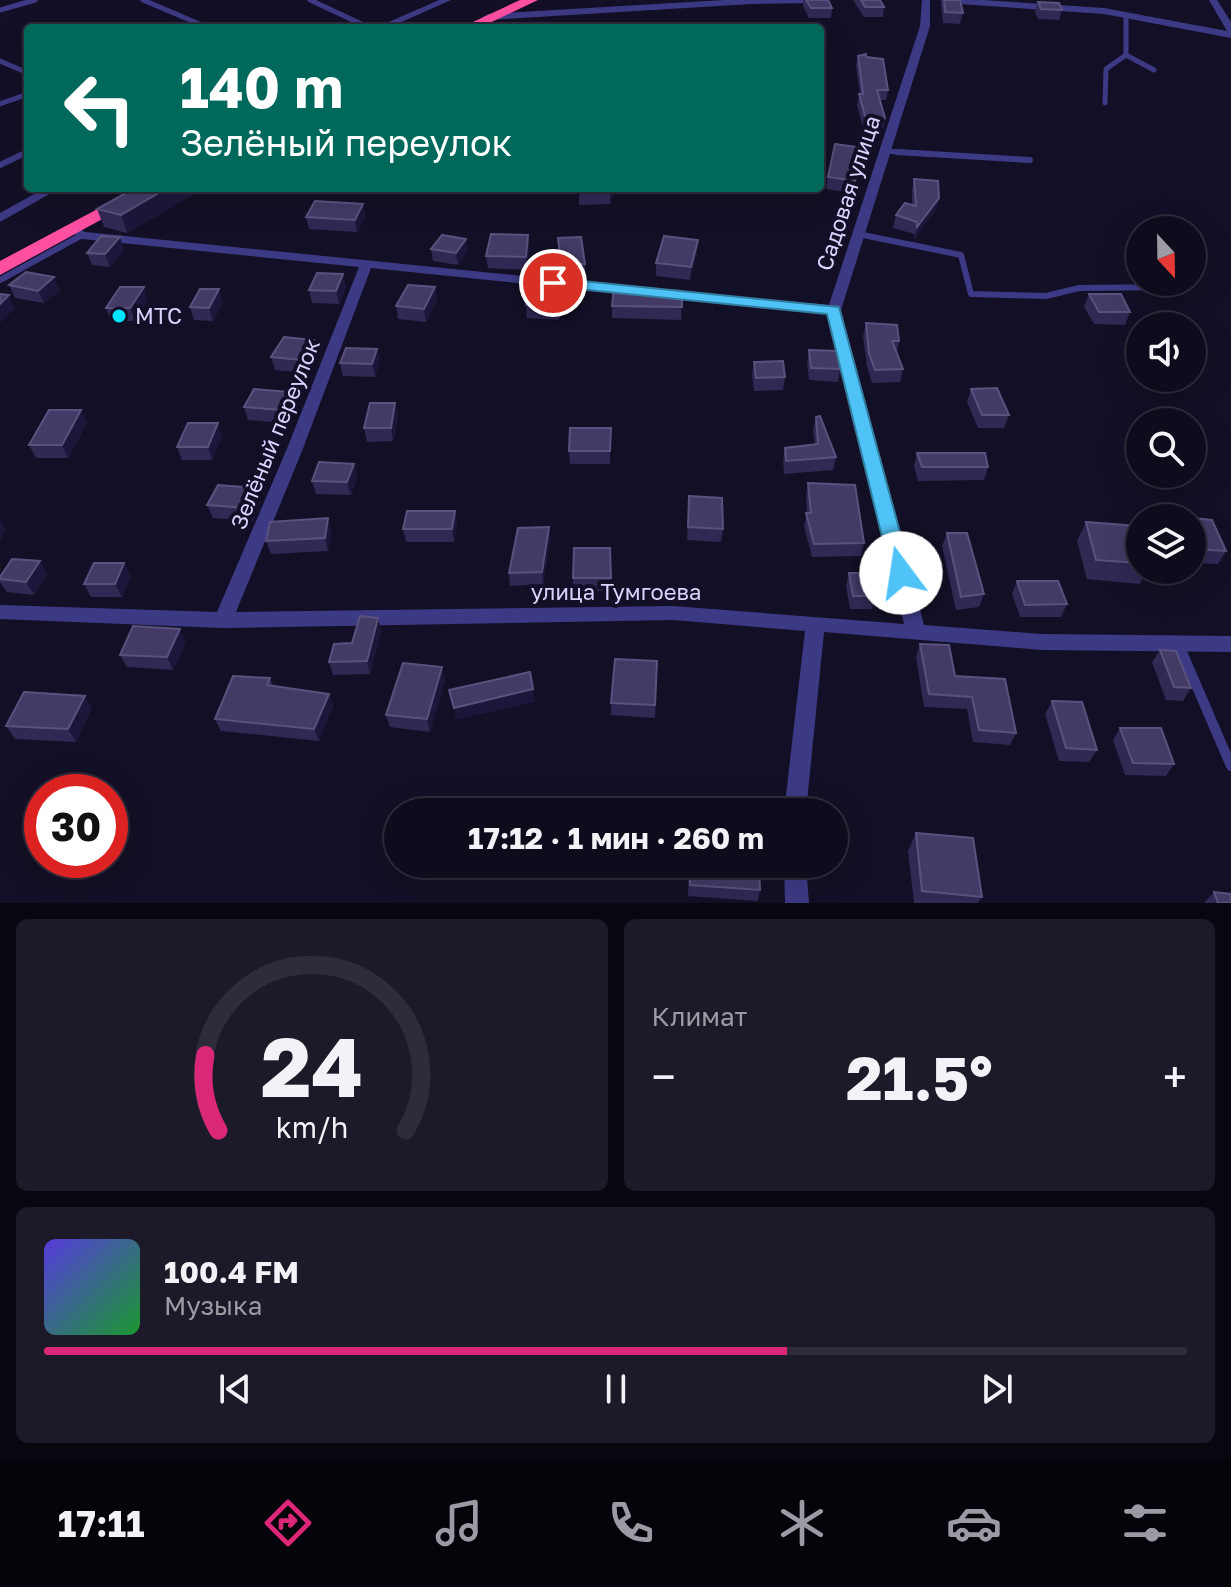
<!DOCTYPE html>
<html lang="ru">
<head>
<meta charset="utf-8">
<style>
  body { margin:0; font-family:"Golos Text",sans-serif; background:#1c1929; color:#f1f3f6; height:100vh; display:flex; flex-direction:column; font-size:30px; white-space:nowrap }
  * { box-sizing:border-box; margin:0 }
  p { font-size:26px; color:#9b9ba3 }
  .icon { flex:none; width:44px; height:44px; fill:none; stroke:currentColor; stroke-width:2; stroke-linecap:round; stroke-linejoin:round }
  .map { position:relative; height:903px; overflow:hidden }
  .sheet { display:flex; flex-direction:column; gap:16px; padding:16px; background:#08060f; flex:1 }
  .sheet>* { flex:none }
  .top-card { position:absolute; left:24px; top:24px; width:800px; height:168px; border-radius:8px; box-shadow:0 8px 32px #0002,0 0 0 2px #2e2b3b; background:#00695c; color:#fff; overflow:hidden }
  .needle { width:52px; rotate:158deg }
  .tools { position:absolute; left:1126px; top:216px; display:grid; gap:16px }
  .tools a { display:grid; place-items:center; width:80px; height:80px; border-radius:50%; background:#0e0b1c; box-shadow:0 8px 32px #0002,0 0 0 2px #2e2b3b; font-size:40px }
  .speed { position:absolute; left:24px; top:774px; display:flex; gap:16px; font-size:40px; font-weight:700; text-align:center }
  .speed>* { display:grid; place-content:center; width:104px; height:104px; border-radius:50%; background:#0e0b1c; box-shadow:0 8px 32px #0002,0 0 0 2px #2e2b3b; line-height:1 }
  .speed .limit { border:12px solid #d22; background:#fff; color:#111 }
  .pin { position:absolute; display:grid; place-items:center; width:68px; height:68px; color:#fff; margin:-34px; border:4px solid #fff; border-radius:50%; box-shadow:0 2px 8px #0007 }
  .me { position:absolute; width:88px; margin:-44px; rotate:346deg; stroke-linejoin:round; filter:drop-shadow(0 0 6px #0008) }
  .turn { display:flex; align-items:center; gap:28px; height:168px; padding:0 24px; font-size:36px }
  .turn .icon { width:104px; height:104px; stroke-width:2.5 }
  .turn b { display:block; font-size:56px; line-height:68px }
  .big { font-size:60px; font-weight:700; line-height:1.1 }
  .sheet .widget { flex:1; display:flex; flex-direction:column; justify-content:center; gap:12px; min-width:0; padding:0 28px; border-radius:12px; background:#1c1929 }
  .sheet .dial { align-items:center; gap:0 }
  .dial svg { height:208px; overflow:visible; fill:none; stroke:#2e2b3b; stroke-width:7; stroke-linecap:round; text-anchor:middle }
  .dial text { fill:#f1f3f6; stroke:none }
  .song { display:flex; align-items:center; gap:24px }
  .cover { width:96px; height:96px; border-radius:12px; background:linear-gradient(135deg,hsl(250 70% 55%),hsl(130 70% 35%)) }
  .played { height:8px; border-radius:4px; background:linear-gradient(90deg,#db2777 65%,#2e2b3b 65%) }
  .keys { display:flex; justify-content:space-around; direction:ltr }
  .heat { display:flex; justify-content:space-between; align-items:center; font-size:44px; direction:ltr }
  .sheet .tiles { flex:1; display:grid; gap:16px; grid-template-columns:1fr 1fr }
  .widget:last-child { grid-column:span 2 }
  .trip { position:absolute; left:384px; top:798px; width:464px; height:80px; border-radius:40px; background:#0e0b1c; box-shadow:0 8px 32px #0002,0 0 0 2px #2e2b3b; font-weight:700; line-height:80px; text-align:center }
  .menu { display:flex; height:128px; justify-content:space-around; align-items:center; background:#06040b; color:#9b9ba3 }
  .menu .icon { width:56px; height:56px }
  .menu .on { color:#db2777 }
  .menu b { font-size:36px; color:#f1f3f6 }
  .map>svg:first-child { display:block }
</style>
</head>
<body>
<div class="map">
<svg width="1231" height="903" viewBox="0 0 1231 903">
  <rect width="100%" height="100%" fill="#130f26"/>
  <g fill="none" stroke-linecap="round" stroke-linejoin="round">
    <path stroke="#3d3a85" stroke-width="5" d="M143,0L209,28
      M310,0L370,28
      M0,10L35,0
      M1126,55L1154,70
      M0,61L28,73
      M1105,103L1106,69L1126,55V15
      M0,104L28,94
      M885,151L929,154
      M23,154L28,151"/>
    <path stroke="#3d3a85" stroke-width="6" d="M897,152L1030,160
      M0,165L27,152
      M858,234L961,255L971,294L1046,296L1079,288L1176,287
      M0,280L82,235"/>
    <path stroke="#3d3a85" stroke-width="10" d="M1179,645L1231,766"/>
    <path fill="#3d3a85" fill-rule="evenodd" d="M439,0H451L388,28H375Z
      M724,0H826L822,3L752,4L488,20L483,17L488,14Z
      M922,0H930V26L841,310L924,625L1042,634L1231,636V652L1042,650L824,632L806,812H784L805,631L673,620L223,628L0,619V605L217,612L286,451L359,267L82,239L65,228L71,224L85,232L633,287L640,291L633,295L371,268L302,451L236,612L673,606L904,624L828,314L660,297L653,293L660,289L829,305L920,26Z
      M940,0H983L1104,8L1227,31L1209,0H1217L1231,22V38L1104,14L944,3Z
      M45,188H60L0,222V213Z
      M784,864H806L809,903H785Z"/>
    <path fill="#ff4fa3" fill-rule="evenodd" d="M520,0H538L479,28H460Z
      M137,188H159L0,275V261Z"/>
  </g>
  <path fill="#312854" d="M803,0H828L832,8L831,18H809L803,6Z
    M853,0H880L884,7L883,17H864Z
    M942,0H960L963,13L960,24L943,23L941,4Z
    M1038,2L1062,10L1059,20L1038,19L1035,12Z
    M858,56L866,57L888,90L886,100H880L885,118L883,128L863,127L857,105L860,94L856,66Z
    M862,159L853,193L826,189L828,177Z
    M914,179L939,198L936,210L914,239V234L893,228L896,215L912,205V191Z
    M135,188H204L127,233L104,227L97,209Z
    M511,188H532L531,191H511Z
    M616,188L610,204L579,205V193Z
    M363,204L365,216L357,232L309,229L306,217Z
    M528,235L529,248L527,270L488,268L486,256Z
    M558,238L585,264V276H561Z
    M698,240L697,252L690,280L656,276V263Z
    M124,249L110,267L92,265L87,253Z
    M431,249L467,251L458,265L433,261Z
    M9,285L60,290L44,303L15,298Z
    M346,286L339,304L312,303L309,290Z
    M435,287L437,300L426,322L398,319L396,306Z
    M562,291L563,304L559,320L527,318L526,305Z
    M682,291L681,320L612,318V306Z
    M1089,294L1130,312L1125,325L1094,324L1084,307Z
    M148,300L135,321H111L106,308Z
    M223,302L213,321L194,320L190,307Z
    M866,323L899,341L897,352L903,369L900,382L872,383L867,366L863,336Z
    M377,349L380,361L375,377L343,376L340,363Z
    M809,350L840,369L838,382L809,380L807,363Z
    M317,353L305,373L275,370L271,357Z
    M754,362L785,377L783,390L754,391L752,374Z
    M971,389L1009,415L1004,428H978L967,402Z
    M395,403L398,416L393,441L367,442L364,428Z
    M293,405L284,423L248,420L244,407Z
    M816,417L836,457L833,470L784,474L783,461L785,448L815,445L813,430Z
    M87,423L68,458H36L29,445Z
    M611,428L610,464H570L569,451Z
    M222,436L212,460H182L177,447Z
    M917,453L988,467L984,480L918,481L914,466Z
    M354,464L357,477L351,495L316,494L312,481Z
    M808,483L864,543L861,556L812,557L804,526L807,513L806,496Z
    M257,488L261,501L253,521L213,518L207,505Z
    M689,496L723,529L721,542L687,540Z
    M328,518L331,531L328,551L271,554L266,541Z
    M1192,518L1226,551L1218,564L1192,563Z
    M1086,522L1140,531V570H1147L1140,584L1087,579L1077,541Z
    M457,524L454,542H406L403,529Z
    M549,527L550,540L543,584L510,586L509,573Z
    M947,533L984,594L979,607L956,610L942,546Z
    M610,548L611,591H573V578Z
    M124,563L131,576L122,597H91L84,584Z
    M849,573L876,596L872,609H850L846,586Z
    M47,574L34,595L7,592L0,582V577Z
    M1017,581L1067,604L1061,617H1020L1012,594Z
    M378,618L381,631L370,674L333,675L329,662L352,643Z
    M186,642L173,670L127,667L120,655Z
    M920,644L1016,733L1010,745L973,742L967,709L924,707L916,657Z
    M1160,650L1191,688L1183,701L1166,700L1152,662Z
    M657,661L655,718L611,715V703Z
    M270,678L273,686L329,694L333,706L319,741L221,731L215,719Z
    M445,679L430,732L390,727L386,715Z
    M1052,701L1097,750L1089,762L1059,761L1045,714Z
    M92,708L76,742L15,739L6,726Z
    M1120,728L1174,764L1166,776L1125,775L1113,740Z
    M916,833L982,897L978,903H914L908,851Z
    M689,864H759L760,890L758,901L688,896Z
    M1214,892L1231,903H1204Z"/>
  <path fill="#1d163a" d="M167,188H204L127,233L121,215Z
    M611,188H616L610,204V192Z
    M939,198L936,210L914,239L917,227Z
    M363,204L365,216L357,232L355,220Z
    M528,235L529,248L527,270L526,257Z
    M120,237L124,249L110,267L105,254Z
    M466,239L467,251L458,265L456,253Z
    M698,240L697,252L690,280L691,267Z
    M343,274L346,286L339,304L336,291Z
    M54,277L60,290L44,303L38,291Z
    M144,287L148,300L135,321L130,308Z
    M435,287L437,300L426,322L424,309Z
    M219,289L223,302L213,321L209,308Z
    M562,291L563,304L559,320L558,307Z
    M9,295L15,308L0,323V304Z
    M314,340L317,353L305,373L301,360Z
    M377,349L380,361L375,377L372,364Z
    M290,392L293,405L284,423L280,410Z
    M395,403L398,416L393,441L391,428Z
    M81,410L87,423L68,458L62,445Z
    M218,423L222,436L212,460L208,447Z
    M354,464L357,477L351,495L347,482Z
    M257,488L261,501L253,521L248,508Z
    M455,511L457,524L454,542L452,529Z
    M328,518L331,531L328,551L325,538Z
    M0,519L6,530L0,541Z
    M549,527L550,540L543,584L542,572Z
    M40,561L47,574L34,595L26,582Z
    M124,563L131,576L122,597L115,584Z
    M378,618L381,631L370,674L367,661Z
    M180,629L186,642L173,670L167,657Z
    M442,667L445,679L430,732L427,719Z
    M533,689L535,702L456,720L454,708Z
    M329,694L333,706L319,741L314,729Z
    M85,696L92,708L76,742L68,729Z"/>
  <path fill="#433a66" stroke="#5a527e" stroke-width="2" d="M806,0H828L832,8H811Z
    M861,0H880L884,7H865Z
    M944,0H960L963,13L945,12Z
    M1038,2L1059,3L1062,10L1041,9Z
    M866,54V57L883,59L888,90H877L885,118L865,116L859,94H863L858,56Z
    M835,144L864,148L855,181L828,177Z
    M914,179L938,181L939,198L917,227V222L896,215L905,203L916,206Z
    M135,188H167L121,215L97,209Z
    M581,188H611L610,192L579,193Z
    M315,201L363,204L355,220L306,217Z
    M491,234L528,235L526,257L486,256Z
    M442,235L466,239L456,253L431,249Z
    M101,236L120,237L105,254L87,253Z
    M664,236L698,240L691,267L656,263Z
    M581,237L585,264L561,263L558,238Z
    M26,272L54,277L38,291L9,285Z
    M317,273L343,274L336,291L309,290Z
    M408,285L435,287L424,309L396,306Z
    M120,287H144L130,308H106Z
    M614,287L682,291V307L612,306Z
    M200,289H219L209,308L190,307Z
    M530,289L562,291L558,307L526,305Z
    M0,294L9,295L0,304Z
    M1089,294H1121L1130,312H1099Z
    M866,323L897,325L899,341H892L903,369L875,370L869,353Z
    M284,337L314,340L301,360L271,357Z
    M346,348L377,349L372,364L340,363Z
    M809,350L838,351L840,369L811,368Z
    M783,361L785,377L756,378L754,362Z
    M997,388L1009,415H982L971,389Z
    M254,389L290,392L280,410L244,407Z
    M370,403H395L391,428H364Z
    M49,410H81L62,445H29Z
    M820,416L836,457L786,461L785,448L818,444L816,417Z
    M188,423H218L208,447H177Z
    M570,428H611L610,451H569Z
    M917,453H985L988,467H922Z
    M319,462L354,464L347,482L312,481Z
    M808,483L855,485L864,543L814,544L806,513H811Z
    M218,485L257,488L248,508L207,505Z
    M689,496L722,498L723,529L688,527Z
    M407,511H455L452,529H403Z
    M328,518L325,538L266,541L270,522Z
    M1192,518L1212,520L1226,551L1192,549Z
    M1086,522L1138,526L1140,531V563L1096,560Z
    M549,527L542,572L509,573L518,528Z
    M947,533H967L984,594L961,597Z
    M574,548H610L611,578H573Z
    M12,559L40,561L26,582L0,579V577Z
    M94,563H124L115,584H84Z
    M849,573H871L876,596H853Z
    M1017,581H1058L1067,604L1025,605Z
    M360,616L378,618L367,661L329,662L334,644L352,643Z
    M133,626L180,629L167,657L120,655Z
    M920,644L949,645L955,676L1005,679L1016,733L979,730L972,697L929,694Z
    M1160,650L1176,651L1191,688L1174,687Z
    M615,659L657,661L655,705L611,703Z
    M403,663L442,667L427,719L386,715Z
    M530,672L533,689L454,708L449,690Z
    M233,676L270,678L267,685L329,694L314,729L215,719Z
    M24,692L85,696L68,729L6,726Z
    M1052,701L1082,702L1097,750L1066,748Z
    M1120,728H1161L1174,764L1133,763Z
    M916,833L973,838L982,897L922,891Z
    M690,864H759L760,890L690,885Z
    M1214,892L1231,894V903H1218Z"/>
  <path fill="#4fc3f7" stroke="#337fa1" stroke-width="2" d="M553,278L839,307L911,573L908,579H894L891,573L827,314L548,286L545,283Z"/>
  <circle fill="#00e5ff" stroke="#130f26" stroke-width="3" cx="119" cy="316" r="8"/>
  <g text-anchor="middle" stroke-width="8" stroke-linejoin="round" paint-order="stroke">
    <g font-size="22" fill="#d9d4ff" stroke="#130f26">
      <text transform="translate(848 193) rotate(-72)" y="8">Садовая улица</text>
      <text transform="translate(275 434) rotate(-68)" y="8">Зелёный переулок</text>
      <text x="616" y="600">улица Тумгоева</text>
    </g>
    <g font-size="22" fill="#d9d4ff" stroke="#130f26" text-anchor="start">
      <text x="135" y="324">МТС</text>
    </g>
  </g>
</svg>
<div class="tools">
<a><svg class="needle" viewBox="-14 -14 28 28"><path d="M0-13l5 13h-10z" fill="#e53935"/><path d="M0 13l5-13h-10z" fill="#9b9ba3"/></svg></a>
<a><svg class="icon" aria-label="sound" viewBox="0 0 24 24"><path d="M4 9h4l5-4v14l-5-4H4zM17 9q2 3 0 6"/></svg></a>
<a><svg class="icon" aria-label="search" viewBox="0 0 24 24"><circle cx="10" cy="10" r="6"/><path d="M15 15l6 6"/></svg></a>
<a><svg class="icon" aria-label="layers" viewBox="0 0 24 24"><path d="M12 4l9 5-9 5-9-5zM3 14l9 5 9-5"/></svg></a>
</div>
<div class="speed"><div class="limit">30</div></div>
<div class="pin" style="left:553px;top:283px;background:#d93025"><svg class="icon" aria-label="arrive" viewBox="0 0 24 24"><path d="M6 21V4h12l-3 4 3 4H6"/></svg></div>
<svg class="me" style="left:901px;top:573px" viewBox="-20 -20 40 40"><circle r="19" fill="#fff"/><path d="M0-13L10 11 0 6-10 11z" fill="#4fc3f7"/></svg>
<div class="trip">17:12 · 1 мин · 260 m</div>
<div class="top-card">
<div class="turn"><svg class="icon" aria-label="left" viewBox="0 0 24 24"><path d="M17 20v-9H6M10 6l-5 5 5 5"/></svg><div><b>140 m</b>Зелёный переулок</div></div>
</div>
</div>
<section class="sheet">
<div class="tiles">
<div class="widget dial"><svg viewBox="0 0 100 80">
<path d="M14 69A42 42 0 1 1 86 69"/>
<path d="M14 69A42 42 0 0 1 9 40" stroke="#db2777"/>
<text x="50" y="56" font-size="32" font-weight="700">24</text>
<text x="50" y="72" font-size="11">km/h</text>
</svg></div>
<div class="widget"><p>Климат</p>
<div class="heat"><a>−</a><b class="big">21.5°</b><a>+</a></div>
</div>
<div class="widget">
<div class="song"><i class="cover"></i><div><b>100.4 FM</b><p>Музыка</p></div></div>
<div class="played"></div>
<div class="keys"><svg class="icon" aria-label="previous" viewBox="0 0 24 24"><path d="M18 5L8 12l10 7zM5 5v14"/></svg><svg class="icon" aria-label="pause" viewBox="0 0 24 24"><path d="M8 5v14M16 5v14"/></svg><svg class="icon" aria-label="next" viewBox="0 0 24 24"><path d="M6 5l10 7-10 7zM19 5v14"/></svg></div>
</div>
</div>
</section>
<nav class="menu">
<b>17:11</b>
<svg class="icon on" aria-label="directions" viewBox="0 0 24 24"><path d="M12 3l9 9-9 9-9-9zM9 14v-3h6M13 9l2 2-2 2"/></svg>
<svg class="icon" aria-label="music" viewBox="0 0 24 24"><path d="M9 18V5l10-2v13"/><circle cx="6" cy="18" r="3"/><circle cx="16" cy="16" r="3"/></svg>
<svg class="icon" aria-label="phone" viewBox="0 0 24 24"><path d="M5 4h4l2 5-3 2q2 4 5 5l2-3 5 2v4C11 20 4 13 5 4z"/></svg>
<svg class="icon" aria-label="climate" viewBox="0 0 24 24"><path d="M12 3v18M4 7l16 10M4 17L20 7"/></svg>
<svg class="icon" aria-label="car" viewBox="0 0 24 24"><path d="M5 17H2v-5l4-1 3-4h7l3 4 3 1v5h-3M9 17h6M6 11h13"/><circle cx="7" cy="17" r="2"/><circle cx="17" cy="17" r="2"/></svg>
<svg class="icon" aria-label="filters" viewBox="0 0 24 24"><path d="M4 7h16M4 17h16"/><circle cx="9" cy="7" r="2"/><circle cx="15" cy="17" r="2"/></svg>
</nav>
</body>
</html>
